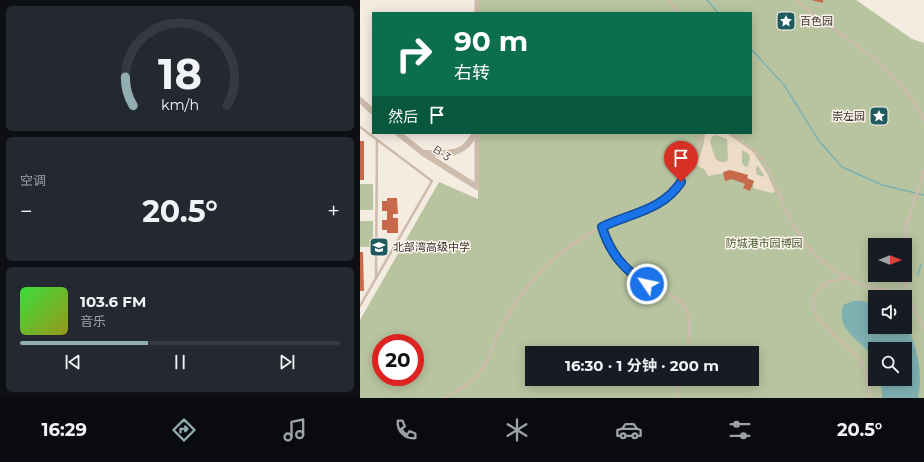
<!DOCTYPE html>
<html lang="zh">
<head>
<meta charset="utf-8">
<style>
  body { margin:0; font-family:Montserrat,"Noto Sans SC",sans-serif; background:#242831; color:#f1f3f6; height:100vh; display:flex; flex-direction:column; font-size:15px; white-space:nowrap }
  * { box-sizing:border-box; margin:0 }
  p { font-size:13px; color:#9ea1a6 }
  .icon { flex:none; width:22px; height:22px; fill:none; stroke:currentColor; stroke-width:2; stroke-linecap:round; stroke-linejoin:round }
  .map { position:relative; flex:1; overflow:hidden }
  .details { display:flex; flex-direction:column; gap:6px; padding:6px; background:#0d0f14; width:360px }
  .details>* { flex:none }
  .guide { position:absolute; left:12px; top:12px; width:380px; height:122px; border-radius:0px; box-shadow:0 2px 10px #0003; background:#0b6e4f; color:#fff; overflow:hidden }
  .needle { width:26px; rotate:90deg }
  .fabs { position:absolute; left:508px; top:238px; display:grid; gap:8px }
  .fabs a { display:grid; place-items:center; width:44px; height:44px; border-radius:0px; background:#171b24; box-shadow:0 2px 10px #0003; font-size:20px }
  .speed { position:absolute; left:12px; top:334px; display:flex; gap:8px; font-size:20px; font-weight:700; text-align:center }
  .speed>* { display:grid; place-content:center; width:52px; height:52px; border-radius:50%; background:#171b24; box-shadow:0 2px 10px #0003; line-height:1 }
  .speed .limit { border:6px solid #d22; background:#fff; color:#111 }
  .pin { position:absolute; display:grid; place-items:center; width:34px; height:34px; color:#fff; margin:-41px -17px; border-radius:50% 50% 50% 0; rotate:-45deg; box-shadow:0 0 4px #0007 }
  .pin .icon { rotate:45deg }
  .me { position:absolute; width:44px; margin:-22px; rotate:304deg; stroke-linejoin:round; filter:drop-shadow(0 0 3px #0008) }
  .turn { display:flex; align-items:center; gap:14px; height:84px; padding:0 16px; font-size:18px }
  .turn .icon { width:52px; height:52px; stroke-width:2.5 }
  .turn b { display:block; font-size:28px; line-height:34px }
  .then { display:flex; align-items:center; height:38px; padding:0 16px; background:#0003; gap:8px; font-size:15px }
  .big { font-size:30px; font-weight:700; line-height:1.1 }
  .details .card { flex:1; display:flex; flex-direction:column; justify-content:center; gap:6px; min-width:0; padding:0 14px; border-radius:6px; background:#242831 }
  .details .dial { align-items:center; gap:0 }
  .dial svg { height:104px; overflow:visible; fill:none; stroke:#363941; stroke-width:7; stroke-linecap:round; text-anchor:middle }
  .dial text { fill:#f1f3f6; stroke:none }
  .song { display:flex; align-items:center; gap:12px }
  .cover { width:48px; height:48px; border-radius:6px; background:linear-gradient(135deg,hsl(120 70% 55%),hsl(60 70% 35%)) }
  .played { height:4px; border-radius:2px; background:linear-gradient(90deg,#92aeb2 40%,#363941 40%) }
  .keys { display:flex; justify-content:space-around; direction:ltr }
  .heat { display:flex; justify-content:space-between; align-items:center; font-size:22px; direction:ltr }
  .trip { position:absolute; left:165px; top:346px; width:234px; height:40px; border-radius:0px; background:#171b24; box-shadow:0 2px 10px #0003; font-weight:700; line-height:40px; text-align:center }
  .tab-bar { display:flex; height:64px; justify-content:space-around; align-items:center; background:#090b0e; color:#9ea1a6 }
  .tab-bar .icon { width:28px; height:28px }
  .tab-bar .current { color:#92aeb2 }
  .tab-bar b { font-size:18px; color:#f1f3f6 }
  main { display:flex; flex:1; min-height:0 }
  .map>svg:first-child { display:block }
</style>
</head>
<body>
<main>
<section class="details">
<div class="card dial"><svg viewBox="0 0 100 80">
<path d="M14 69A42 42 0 1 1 86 69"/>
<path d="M14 69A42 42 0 0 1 8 47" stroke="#92aeb2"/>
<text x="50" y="56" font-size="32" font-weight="700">18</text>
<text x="50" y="72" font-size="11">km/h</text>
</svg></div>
<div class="card"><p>空调</p>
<div class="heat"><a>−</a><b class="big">20.5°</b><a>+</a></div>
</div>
<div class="card">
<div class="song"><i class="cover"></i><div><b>103.6 FM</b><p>音乐</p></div></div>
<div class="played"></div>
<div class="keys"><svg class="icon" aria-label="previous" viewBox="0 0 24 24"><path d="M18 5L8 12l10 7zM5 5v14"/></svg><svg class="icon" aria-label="pause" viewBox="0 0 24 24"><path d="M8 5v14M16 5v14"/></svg><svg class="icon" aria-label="next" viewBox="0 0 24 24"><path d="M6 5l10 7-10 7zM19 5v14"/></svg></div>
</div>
</section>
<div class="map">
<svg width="564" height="398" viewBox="0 0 564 398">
  <rect width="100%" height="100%" fill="#f4ebe1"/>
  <path fill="#b8c4a0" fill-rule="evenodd" d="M119,0H496L552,39L564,43V398H0V320L79,182L118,199V133H391V13H119ZM515,245H545V275H515ZM515,297H545V327H515ZM21,343H55V377H21ZM515,349H545V379H515ZM172,353H392V379H172Z
    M0,184H13V210H0Z
    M0,221H13V247H0Z"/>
  <path fill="#ecdcc8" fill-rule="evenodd" d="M345,133L368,134L393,152L407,173L415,192L411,193L393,188L394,181L387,178L388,175L375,171L348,176L345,170L336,165L343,147ZM356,135L367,139L368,160L365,162H360L356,159L353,152L350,141L352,137ZM382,150L389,154L390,158L388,166L385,167L382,163ZM398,166L404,175L403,177L396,174V167Z"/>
  <path fill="#7fb0b2" d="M493,301H503L515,304V327H545V320C556,345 564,372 558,398H522L521,379H545V349H515V360C503,340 475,332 483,305Z"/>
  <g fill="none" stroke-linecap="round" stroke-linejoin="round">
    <path stroke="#7fb0b2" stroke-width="1.5" d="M347,0L358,13
      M391,49L424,85L459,141L482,167L522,185L564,195
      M558,275L561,264"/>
  </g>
  <path fill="#c8694b" d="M451,0H463V3Z
    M0,141H4V180H0Z
    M370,170L388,175L387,178L394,181L390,191L383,188L385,184L372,179L365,181L363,172Z
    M27,198H37L38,214H33V218H38V233H27V230H22V220H27V211H22V201H27Z
    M0,252H3L4,291H0Z"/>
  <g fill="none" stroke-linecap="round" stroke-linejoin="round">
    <path stroke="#cdbbac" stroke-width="2.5" d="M310,0L317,13
      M436,0C478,37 543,66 564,122
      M0,127L72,181L0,306
      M369,133C405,156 406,162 421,200C437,241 466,274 509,287C521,290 533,291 545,293L564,328
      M242,227C248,246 257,263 274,275C285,284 297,287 309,294C334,305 332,331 325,353
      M544,245L547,223L564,171
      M544,275L545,292
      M16,278L17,140
      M486,278C472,280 462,282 455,295C443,321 489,342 501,362C508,373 508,386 508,398
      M85,398C96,391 108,386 117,376C129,362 132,345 140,330C154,301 173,277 197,256C213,243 232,231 251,222C264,217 278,214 291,208C319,195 337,162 342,133
      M318,398L319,379"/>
    <path stroke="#cdbbac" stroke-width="5" d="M117,13V0
      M117,187V133"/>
    <path stroke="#cdbbac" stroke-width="6" d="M0,100L13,112
      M38,133L63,153L117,187
      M64,153C86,153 104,157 115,133"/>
  </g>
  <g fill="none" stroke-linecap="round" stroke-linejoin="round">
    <defs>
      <path id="route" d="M287,284C264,270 250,253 242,227C270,213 302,211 321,182"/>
    </defs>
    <use href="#route" stroke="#114b97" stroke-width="10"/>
    <use href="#route" stroke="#1a73e8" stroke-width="7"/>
  </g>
  <defs>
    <symbol id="sight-square" viewBox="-11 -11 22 22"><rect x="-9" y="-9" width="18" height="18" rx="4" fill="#1f5a5e" stroke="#fbf5ee"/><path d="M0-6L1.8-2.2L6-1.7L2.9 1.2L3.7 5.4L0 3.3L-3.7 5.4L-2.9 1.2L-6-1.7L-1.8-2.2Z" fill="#fff"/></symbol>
    <symbol id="school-square" viewBox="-11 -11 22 22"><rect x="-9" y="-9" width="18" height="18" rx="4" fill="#1f5a5e" stroke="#fbf5ee"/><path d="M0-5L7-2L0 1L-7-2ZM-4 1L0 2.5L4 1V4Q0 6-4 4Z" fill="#fff"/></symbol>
  </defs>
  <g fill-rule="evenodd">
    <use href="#sight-square" x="415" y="10" width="22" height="22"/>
    <use href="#sight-square" x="508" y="105" width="22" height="22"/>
    <use href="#school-square" x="8" y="236" width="22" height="22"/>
  </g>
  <g text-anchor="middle" stroke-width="3" stroke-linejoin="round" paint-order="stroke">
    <g font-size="11" fill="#3b302b" stroke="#fbf5ee" text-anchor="start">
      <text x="440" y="25">百色园</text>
      <text x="505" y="120" text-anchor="end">崇左园</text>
      <text x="33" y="251">北部湾高级中学</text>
    </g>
    <g font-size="11" fill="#3b302b" stroke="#fbf5ee">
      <text transform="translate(82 153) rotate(33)" y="4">B-3</text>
    </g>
    <g font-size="11" fill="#4a5a2e" stroke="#fbf5ee">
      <text x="404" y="247">防城港市园博园</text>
    </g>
  </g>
</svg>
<div class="fabs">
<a><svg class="needle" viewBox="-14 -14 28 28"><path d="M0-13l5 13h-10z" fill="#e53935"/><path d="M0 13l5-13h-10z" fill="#9ea1a6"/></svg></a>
<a><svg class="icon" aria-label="sound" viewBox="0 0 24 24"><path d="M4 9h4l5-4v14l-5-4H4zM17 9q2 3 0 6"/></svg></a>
<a><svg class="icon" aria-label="search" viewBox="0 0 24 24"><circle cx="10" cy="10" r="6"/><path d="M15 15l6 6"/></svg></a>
</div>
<div class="speed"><div class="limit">20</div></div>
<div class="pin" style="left:321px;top:182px;background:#d93025"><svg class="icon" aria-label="arrive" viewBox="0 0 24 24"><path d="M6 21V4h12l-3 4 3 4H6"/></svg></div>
<svg class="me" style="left:287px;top:284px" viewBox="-20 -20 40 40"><circle r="17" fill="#1a73e8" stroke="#fff" stroke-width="3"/><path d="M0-11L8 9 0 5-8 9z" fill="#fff"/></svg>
<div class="trip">16:30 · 1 分钟 · 200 m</div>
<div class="guide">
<div class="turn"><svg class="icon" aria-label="right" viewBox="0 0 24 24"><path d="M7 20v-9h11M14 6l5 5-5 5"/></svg><div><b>90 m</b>右转</div></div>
<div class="then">然后<svg class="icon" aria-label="arrive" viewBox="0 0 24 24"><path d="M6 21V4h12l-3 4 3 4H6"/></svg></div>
</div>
</div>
</main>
<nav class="tab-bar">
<b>16:29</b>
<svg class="icon current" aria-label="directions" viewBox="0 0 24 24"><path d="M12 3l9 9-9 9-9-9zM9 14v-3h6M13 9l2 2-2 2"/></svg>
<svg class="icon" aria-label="music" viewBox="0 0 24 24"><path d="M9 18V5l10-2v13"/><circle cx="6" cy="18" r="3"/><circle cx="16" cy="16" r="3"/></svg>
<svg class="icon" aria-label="phone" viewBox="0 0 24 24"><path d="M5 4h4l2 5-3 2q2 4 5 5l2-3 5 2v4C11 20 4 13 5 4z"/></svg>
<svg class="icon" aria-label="climate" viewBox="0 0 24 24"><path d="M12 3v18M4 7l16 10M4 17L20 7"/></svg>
<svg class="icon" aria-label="car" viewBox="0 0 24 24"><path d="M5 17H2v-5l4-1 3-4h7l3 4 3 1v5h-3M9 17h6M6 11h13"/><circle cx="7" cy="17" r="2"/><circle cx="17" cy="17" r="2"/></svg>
<svg class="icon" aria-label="filters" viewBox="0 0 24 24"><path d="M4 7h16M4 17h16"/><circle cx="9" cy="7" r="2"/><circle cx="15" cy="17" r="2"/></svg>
<b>20.5°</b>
</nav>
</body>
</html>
